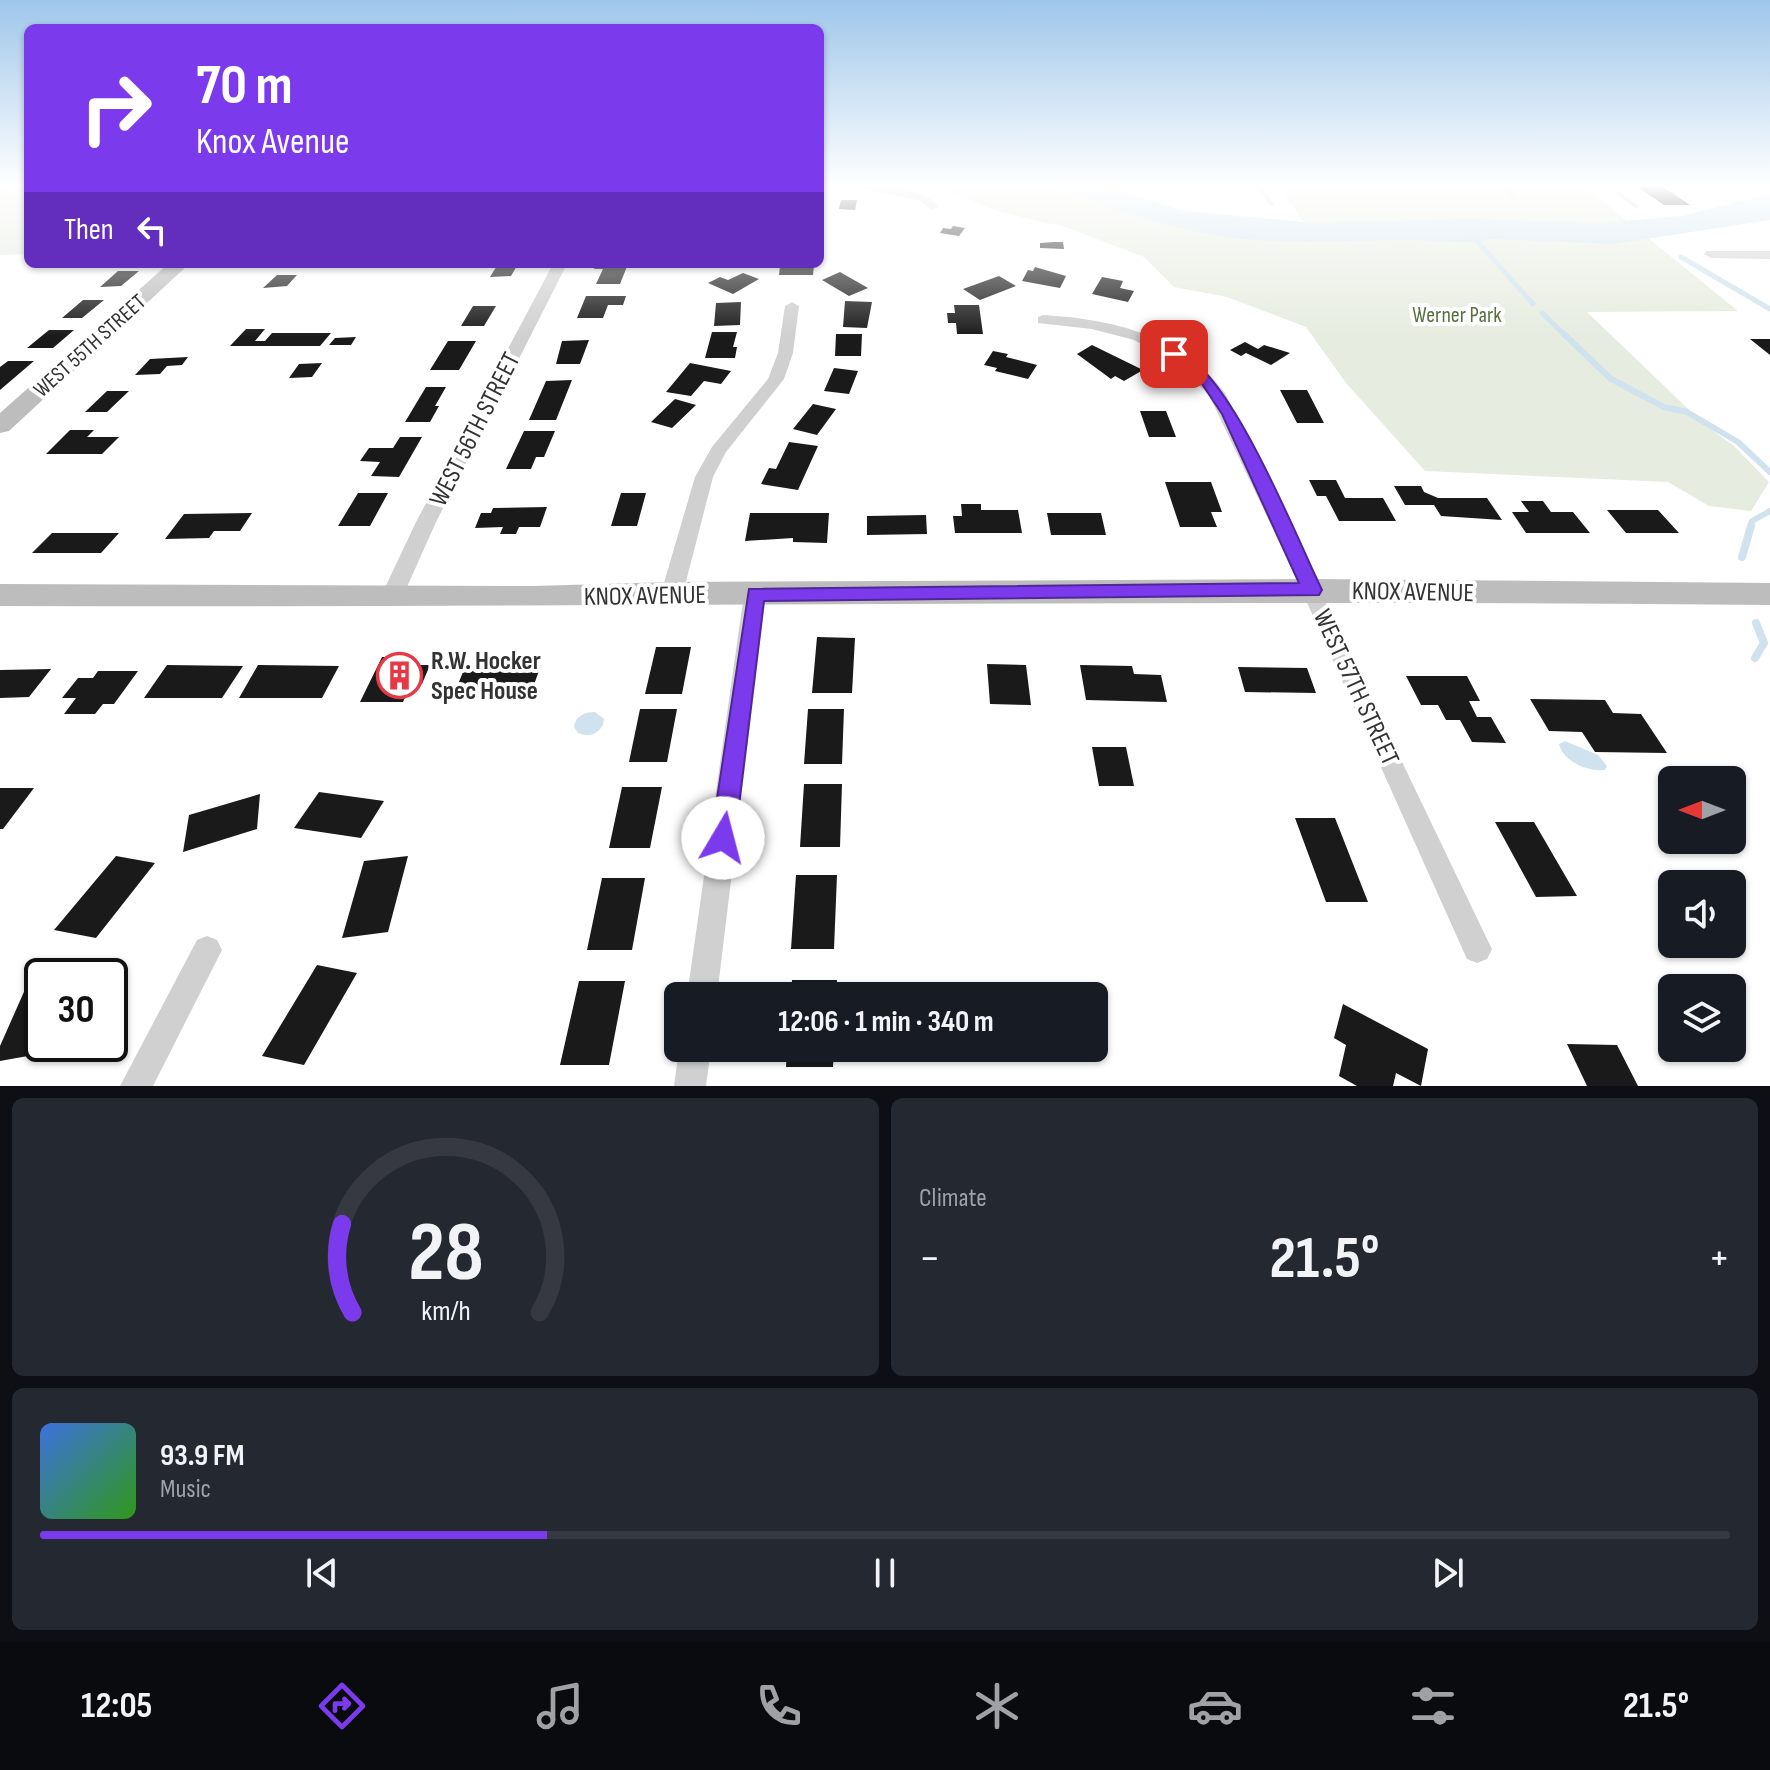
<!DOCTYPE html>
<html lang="en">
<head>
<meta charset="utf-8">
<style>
  body { margin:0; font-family:"Sofia Sans Condensed",sans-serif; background:#242831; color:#f1f3f6; height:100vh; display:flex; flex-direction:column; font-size:30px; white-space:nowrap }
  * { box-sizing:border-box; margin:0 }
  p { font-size:26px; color:#9ea1a6 }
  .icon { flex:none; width:44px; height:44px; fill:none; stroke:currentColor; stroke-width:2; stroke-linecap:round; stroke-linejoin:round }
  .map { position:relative; height:1086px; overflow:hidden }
  .panel { display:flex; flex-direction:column; gap:12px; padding:12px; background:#0d0f14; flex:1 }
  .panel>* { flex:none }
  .guide { position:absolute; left:24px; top:24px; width:800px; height:244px; border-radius:12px; box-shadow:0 2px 6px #0004; background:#7c3aed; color:#fff; overflow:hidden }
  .needle { width:52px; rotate:270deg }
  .buttons { position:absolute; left:1658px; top:766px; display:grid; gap:16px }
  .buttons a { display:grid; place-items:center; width:88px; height:88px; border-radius:12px; background:#171b24; box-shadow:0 2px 6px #0004; font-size:40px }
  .speed { position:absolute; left:24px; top:958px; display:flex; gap:16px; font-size:40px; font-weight:700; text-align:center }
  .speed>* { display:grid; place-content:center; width:104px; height:104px; border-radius:50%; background:#171b24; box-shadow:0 2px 6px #0004; line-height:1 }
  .speed .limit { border:4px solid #111; border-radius:12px; background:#fff; color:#111 }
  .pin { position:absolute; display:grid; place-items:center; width:68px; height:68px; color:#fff; margin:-34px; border-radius:16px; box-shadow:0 4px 12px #0006 }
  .me { position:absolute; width:88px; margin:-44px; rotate:8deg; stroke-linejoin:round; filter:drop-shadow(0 0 6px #0008) }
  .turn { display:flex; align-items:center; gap:28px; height:168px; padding:0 40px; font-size:36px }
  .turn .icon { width:104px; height:104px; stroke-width:2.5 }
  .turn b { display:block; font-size:56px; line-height:68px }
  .then { display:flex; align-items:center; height:76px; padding:0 40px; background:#0003; gap:16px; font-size:30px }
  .big { font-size:60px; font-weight:700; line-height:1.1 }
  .panel .card { flex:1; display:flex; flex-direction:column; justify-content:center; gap:12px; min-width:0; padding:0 28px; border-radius:12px; background:#242831 }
  .panel .dial { align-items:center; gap:0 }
  .dial svg { height:208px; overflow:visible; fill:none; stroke:#363941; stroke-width:7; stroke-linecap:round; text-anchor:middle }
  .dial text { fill:#f1f3f6; stroke:none }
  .song { display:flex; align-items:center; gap:24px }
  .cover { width:96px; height:96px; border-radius:12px; background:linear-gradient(135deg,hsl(220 70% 55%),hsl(110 70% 35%)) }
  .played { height:8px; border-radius:4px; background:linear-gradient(90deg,#7c3aed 30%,#363941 30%) }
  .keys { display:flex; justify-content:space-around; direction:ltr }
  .heat { display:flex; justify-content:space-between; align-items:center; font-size:44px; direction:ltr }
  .panel .tiles { flex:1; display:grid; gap:12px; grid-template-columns:1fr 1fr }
  .card:last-child { grid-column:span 2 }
  .trip { position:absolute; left:664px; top:982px; width:444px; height:80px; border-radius:12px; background:#171b24; box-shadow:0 2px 6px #0004; font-weight:700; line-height:80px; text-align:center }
  .tab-bar { display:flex; height:128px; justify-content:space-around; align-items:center; background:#090b0e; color:#9ea1a6 }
  .tab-bar .icon { width:56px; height:56px }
  .tab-bar .selected { color:#7c3aed }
  .tab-bar b { font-size:36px; color:#f1f3f6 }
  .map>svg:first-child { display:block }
</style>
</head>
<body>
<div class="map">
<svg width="1770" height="1086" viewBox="0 0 1770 1086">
  <rect width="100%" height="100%" fill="#fff"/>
  <path fill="#e6ecdf" d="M934,185H1103L1181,210L1304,222L1278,185H1583L1738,311L1587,312L1705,425L1734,446L1769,482L1751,511L1709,506L1668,482L1425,471L1346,383L1306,327L1227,297L1174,287L1144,257L1065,227L996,211Z
    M0,188H28V254L0,255Z"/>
  <path fill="#cfe2ee" d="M1051,185H1100L1183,212L1313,223L1470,219L1600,223L1681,216L1770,194V220L1613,244L1491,239C1466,246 1433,239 1406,240C1343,240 1277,246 1215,235C1158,226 1105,205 1051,185Z
    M595,712L604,719C603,733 590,738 578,733L574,727C575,716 585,712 595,712Z
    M1565,741L1598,755L1607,766L1605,770C1587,772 1563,761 1559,744Z"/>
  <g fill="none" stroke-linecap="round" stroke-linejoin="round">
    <path stroke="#cfe2ee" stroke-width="5" d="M1471,234L1533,304
      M1681,257L1770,309
      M1542,313L1566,336"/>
    <path stroke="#cfe2ee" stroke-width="6" d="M1564,334L1611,379L1664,407L1687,412L1738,442L1770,472
      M1750,528L1752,521L1770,511"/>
    <path stroke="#cfe2ee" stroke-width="8" d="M1742,557L1751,526
      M1755,658L1764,643L1756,623"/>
  </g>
  <path fill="#1a1a1a" d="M1635,185H1660L1690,205H1664Z
    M841,200H857L855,210L839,209Z
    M953,226L965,228L959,236L940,233L943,228L951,229Z
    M1054,242H1063L1064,249L1040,248V243Z
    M498,264H518L511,276L490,277Z
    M596,264H628L620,284H596L603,269H594Z
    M814,265L813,275H779L780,266Z
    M1035,267L1066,276L1060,288L1022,281L1028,270L1033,271Z
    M118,271H139L121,286L100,287Z
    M840,272L868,288L849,296L822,280Z
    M743,273L759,279L733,294L708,283L720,277L728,280Z
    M277,275H297L287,286L263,288Z
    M999,276L1016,286L980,300L963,289Z
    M1102,277L1123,281L1120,288L1134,291L1128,302L1092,294Z
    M586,296H626L623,305H608L603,318H577Z
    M83,300H104L82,318H62Z
    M845,301L872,302L867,328L843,327Z
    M741,302L740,325L714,326L716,303Z
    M954,305H979L983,334H957L956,323H948L947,313H955Z
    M473,306H496L484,326H461Z
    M246,329H265L255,341H265L272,333H331L320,346H230Z
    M49,330H74L53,348H27Z
    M712,332H737L733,347H737L735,358H705Z
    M836,334H862L861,356H835Z
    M356,337L351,345H329L335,338Z
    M1750,339H1770V355Z
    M589,340L580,364H556L562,341Z
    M448,341H476L459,370H430Z
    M1245,342L1258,349L1264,345L1290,353L1271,365L1246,353L1241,356L1230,350Z
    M1092,345L1143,370L1124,381L1115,376L1111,379L1077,354Z
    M993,351L1008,354L1006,357L1037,365L1028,379L995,371L997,368L984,365Z
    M188,357L182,365L167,366L160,374L135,375L150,359Z
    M8,361H34L0,390V367Z
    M322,363L312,377L289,378L299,364Z
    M690,363L731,371L721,384L704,381L691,396L666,392Z
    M834,368L858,371L849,394L824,391Z
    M572,380L556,420H529L546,381Z
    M426,387H446L435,406H439L430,422H405Z
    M1280,390H1307L1324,423H1297Z
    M107,391H129L107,412H85Z
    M675,399L696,405L672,428L651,422Z
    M813,404L836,409L817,435L793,429Z
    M1140,411H1166L1176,437H1149Z
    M70,430H94L87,437H119L102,454H46Z
    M524,431H555L544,457H536L531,469H506Z
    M400,437H422L399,477L371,476L380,462L360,461L369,448H393Z
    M789,442L818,446L798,490L761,484L769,468L776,469Z
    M1309,480H1336L1345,498H1383L1396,521H1339L1326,496H1317Z
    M1165,482H1211L1222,512H1211L1217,527H1180Z
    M1394,486H1421L1424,492L1438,498H1487L1502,520L1441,516L1434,505H1405Z
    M358,493H388L370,526H338Z
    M621,493H646L637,526H611Z
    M1521,501H1543L1551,512H1573L1590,533H1526L1512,512H1529Z
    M961,504H981V510H1018L1022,533H955L953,516H962Z
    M547,507L540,527H519L516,534H500L503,527L475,528L481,513H491L493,508Z
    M1607,510H1658L1679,533H1626Z
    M252,513L240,531H214L209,538L165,539L184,514Z
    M750,513H829L827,543L793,542V538L745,541Z
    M1047,513H1101L1106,535H1051Z
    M926,515L927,534L867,535V516Z
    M52,533H119L101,553H32Z
    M817,637L855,638L852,693H812Z
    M656,647H691L682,694H645Z
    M382,657H403L400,665H430L422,684H411L403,702H360Z
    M987,664L1026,665L1031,705L990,704Z
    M167,665L243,666L222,698H144Z
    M258,665L339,666L322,698H239Z
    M466,665H541L530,696H453Z
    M1080,665L1132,666L1134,674L1161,675L1167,702L1086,700Z
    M1238,667L1307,668L1316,693L1245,692Z
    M51,669L29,697L0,698V670Z
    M98,671H138L114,704H103L95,714H64L76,698H62L78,678H93Z
    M1406,676H1467L1480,701H1469L1477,717H1491L1506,743L1472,742L1460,720H1446L1438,705H1421Z
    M1530,699L1605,700L1613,713L1641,714L1667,753L1595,752L1582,732L1549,731Z
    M640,709H677L667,762H629Z
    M808,709H844L842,764H804Z
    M1092,747H1126L1134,786H1099Z
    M804,784H842L840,847H800Z
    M622,787H662L650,848H609Z
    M0,788H34L3,829H0Z
    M319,792L384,801L361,838L294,828Z
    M260,794L257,829L183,852L189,815Z
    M1295,818H1335L1368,902H1326Z
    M1495,822H1534L1577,896L1536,897Z
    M116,856L155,863L96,938L54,930Z
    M408,856L388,932L342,938L364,861Z
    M796,875H837L834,949H791Z
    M602,878H645L632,950H587Z
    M317,965L357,973L304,1065L262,1056Z
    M85,967L81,976H43V974Z
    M42,975V1044H53L50,1052L0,1061V1046L31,976Z
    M792,980H837L836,996H791Z
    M579,981H625L609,1065H560Z
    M1343,1004L1428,1049L1421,1086L1396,1073L1393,1086H1357L1339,1076L1346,1045L1334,1038Z
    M1567,1044L1617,1045L1638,1086H1587Z
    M787,1048H834L833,1067H786Z"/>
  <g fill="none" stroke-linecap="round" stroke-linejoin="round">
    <path fill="#d0d0d0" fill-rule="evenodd" d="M1255,185H1261L1275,205L1274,206H1270Z
      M1500,185H1506L1515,197L1514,198H1510Z
      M1604,185H1610L1640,207L1635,208Z"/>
    <path fill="#d0d0d0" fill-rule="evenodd" d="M842,185C870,183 919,184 938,206L932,210L918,200Z
      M1706,251H1770V259L1711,258L1704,254Z
      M553,264H567L436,522L403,596L399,601H385L381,596L416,522Z
      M792,302L799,306L793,353L784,379L726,452L713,477L683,593L679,598H665L661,593L695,477L712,447L768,379L778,353L785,306Z
      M1043,315C1112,319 1182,335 1225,393L1487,939L1492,949L1487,959L1477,963L1467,959L1291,567L1209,395L1175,362L1134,340L1092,329L1038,323V317Z
      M755,586L762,589L766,594L717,996H687L744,594L748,589Z
      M207,936L217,940L222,950L153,1086H120L197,940Z
      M679,1048H711L706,1086H674Z"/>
    <path fill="#bdbdbd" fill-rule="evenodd" d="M168,264H189L9,431L0,433V413Z
      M1312,579L1770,583V605C1180,599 590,608 0,606V584L533,586L672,582Z"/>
  </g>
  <linearGradient id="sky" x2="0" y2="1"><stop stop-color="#9ec6ea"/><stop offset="0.55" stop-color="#fff"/><stop offset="1" stop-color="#fff" stop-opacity="0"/></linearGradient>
  <rect width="1770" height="337" fill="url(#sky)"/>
  <path fill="#7c3aed" stroke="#51269a" stroke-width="2" d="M1174,349C1230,367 1295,535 1322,590L1319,595L764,601L735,838L731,846L723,849L714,846L711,838L749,589L1299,583L1222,414L1202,384L1169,357L1167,354Z"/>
  <defs>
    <symbol id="building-ring" viewBox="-11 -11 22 22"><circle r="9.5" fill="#fff" stroke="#e63946" stroke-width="1.5"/><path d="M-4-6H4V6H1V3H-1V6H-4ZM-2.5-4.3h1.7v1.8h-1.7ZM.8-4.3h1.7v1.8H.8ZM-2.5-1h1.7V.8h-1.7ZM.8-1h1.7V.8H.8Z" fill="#e63946"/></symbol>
  </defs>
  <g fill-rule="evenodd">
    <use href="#building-ring" x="374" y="650" width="51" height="51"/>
  </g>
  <g text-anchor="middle" stroke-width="8" stroke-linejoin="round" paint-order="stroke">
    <g font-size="22" fill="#56703f" stroke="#fff">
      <text x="1457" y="322">Werner Park</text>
    </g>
    <g font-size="22" fill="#333" stroke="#fff">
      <text transform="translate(89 345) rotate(-42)" y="8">WEST 55TH STREET</text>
    </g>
    <g font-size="26" fill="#333" stroke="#fff">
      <text transform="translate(474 429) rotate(-63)" y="9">WEST 56TH STREET</text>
      <text transform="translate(1413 591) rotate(1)" y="9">KNOX AVENUE</text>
      <text transform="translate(645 595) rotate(-1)" y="9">KNOX AVENUE</text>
      <text transform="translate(1357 687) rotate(65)" y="9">WEST 57TH STREET</text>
    </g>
    <g font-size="26" font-weight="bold" fill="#333" stroke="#fff" text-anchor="start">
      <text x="431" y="669">R.W. Hocker<tspan x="431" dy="30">Spec House</tspan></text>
    </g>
  </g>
</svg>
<div class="buttons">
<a><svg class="needle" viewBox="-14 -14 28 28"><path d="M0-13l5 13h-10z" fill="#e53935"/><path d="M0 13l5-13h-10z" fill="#9ea1a6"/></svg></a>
<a><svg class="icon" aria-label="sound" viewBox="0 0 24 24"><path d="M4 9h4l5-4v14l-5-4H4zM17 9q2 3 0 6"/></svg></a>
<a><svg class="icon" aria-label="layers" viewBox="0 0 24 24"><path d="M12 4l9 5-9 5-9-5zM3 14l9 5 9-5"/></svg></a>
</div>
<div class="speed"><div class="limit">30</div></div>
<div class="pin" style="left:1174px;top:354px;background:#d93025"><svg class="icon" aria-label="arrive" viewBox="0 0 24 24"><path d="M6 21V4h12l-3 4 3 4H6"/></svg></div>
<svg class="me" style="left:723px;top:838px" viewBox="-20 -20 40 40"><circle r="19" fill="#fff"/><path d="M0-13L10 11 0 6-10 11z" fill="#7c3aed"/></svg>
<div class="trip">12:06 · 1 min · 340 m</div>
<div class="guide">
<div class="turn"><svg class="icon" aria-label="right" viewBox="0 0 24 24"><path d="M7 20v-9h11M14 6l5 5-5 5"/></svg><div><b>70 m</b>Knox Avenue</div></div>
<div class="then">Then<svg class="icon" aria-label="left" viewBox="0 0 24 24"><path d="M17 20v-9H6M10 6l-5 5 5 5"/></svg></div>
</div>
</div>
<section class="panel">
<div class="tiles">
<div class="card dial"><svg viewBox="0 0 100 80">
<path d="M14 69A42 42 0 1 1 86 69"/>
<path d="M14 69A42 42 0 0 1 10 35" stroke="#7c3aed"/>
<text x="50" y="56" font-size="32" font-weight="700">28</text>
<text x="50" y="72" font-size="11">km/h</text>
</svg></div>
<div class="card"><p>Climate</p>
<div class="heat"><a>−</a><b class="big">21.5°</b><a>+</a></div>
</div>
<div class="card">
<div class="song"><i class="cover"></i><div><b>93.9 FM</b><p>Music</p></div></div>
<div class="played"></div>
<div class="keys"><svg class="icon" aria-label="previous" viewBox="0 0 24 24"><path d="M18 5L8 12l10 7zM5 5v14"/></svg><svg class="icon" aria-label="pause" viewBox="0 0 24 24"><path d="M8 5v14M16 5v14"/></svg><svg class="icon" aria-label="next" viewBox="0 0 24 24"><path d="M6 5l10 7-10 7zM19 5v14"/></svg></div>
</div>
</div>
</section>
<nav class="tab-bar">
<b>12:05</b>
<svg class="icon selected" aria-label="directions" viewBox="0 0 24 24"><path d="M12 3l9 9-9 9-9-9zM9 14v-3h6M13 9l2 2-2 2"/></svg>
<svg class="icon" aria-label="music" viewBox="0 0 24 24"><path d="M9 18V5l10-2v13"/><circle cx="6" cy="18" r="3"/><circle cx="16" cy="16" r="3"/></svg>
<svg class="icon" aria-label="phone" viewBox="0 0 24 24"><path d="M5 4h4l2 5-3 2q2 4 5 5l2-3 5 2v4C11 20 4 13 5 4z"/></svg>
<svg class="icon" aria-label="climate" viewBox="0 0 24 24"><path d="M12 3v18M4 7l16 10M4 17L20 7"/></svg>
<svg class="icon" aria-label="car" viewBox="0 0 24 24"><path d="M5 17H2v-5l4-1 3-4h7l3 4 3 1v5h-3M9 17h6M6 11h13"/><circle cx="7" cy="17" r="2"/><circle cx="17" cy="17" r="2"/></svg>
<svg class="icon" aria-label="filters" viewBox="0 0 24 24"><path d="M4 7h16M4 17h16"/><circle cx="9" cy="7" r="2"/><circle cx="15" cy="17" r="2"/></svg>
<b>21.5°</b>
</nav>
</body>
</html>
